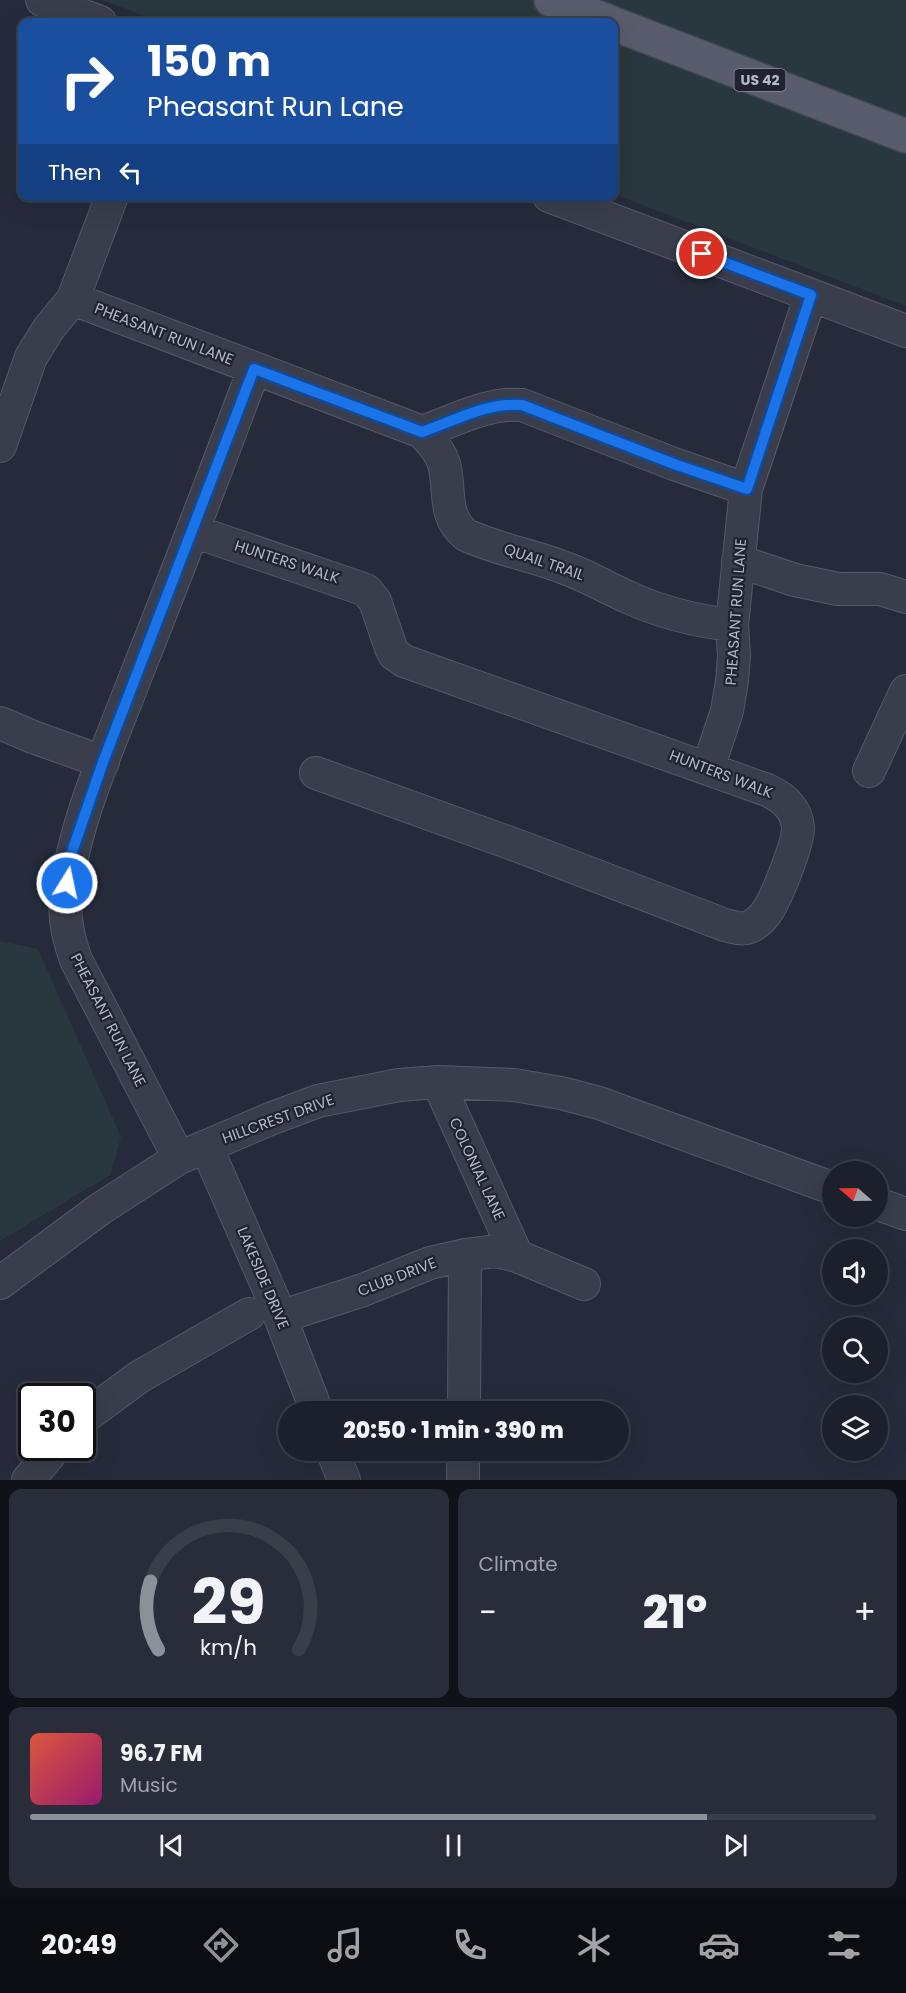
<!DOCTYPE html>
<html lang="en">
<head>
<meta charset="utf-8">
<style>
  body { margin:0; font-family:Poppins,sans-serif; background:#292d39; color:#f1f3f6; height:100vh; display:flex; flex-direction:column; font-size:22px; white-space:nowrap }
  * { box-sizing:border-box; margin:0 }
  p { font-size:20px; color:#a0a3aa }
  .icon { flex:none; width:33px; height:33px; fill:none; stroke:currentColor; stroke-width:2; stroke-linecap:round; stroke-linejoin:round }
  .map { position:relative; height:1480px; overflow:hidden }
  .details { display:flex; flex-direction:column; gap:9px; padding:9px; background:#0f1219; flex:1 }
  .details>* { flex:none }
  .banner { position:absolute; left:18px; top:18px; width:600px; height:183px; border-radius:12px; box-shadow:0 6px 24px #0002,0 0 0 2px #3a3e49; background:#1a4fa0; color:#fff; overflow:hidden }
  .needle { width:39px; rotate:290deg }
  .tools { position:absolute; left:822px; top:1161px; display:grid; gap:12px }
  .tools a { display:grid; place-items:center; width:66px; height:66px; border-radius:50%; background:#1c202d; box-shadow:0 6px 24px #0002,0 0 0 2px #3a3e49; font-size:30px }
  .speed { position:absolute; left:18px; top:1383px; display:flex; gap:12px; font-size:30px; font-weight:700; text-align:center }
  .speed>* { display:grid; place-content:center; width:78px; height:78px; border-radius:50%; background:#1c202d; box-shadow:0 6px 24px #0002,0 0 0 2px #3a3e49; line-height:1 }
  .speed .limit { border:3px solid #111; border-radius:9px; background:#fff; color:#111 }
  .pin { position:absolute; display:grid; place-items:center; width:51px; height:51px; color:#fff; margin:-26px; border:3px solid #fff; border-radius:50%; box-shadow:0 2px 6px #0007 }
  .me { position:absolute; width:66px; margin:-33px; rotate:10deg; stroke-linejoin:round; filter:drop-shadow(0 0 4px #0008) }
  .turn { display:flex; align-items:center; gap:21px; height:126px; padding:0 30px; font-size:27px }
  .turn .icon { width:78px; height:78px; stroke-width:2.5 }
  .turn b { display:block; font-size:42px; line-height:51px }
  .then { display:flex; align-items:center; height:57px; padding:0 30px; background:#0003; gap:12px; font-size:22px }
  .big { font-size:45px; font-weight:800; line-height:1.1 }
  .details .card { flex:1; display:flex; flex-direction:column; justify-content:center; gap:9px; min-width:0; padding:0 21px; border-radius:12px; background:#292d39 }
  .details .dial { align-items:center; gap:0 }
  .dial svg { height:156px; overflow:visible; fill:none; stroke:#3a3e49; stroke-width:7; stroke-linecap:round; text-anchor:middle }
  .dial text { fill:#f1f3f6; stroke:none }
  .song { display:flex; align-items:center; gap:18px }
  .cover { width:72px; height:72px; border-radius:9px; background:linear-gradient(135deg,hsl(10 70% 55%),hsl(320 70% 35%)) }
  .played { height:6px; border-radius:3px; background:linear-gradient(90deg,#8c9099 80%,#3a3e49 80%) }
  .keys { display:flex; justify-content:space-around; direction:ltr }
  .heat { display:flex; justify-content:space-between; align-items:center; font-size:33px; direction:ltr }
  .details .tiles { flex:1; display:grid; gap:9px; grid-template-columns:1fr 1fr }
  .card:last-child { grid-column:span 2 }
  .trip { position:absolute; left:278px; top:1401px; width:351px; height:60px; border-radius:30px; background:#1c202d; box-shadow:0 6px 24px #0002,0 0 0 2px #3a3e49; font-weight:800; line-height:60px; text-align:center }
  .tabs { display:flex; height:96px; justify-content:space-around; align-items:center; background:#0b0d12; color:#a0a3aa }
  .tabs .icon { width:42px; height:42px }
  .tabs .current { color:#8c9099 }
  .tabs b { font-size:27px; color:#f1f3f6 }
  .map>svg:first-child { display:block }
</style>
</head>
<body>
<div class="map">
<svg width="906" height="1480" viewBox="0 0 906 1480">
  <rect width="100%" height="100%" fill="#262b3c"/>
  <path fill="#29383e" d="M102,0H535L594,22H161Z
    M566,0H906V130Z
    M614,30L906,142V306L614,194Z
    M0,941L38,949L121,1137L110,1175L0,1241Z"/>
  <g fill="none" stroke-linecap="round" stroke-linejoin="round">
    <defs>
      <path id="minor" d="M42,0L100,22
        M549,196L906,331
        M73,299L422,432C454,421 487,402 522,405L674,464L746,489
        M422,432C431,442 440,451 444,464C451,489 442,516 466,535C496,549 531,555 562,567C586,575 607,588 630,598C663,613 696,621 732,625
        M0,446L31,357L49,328L73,299L112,196
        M193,531L366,590L375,601L391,648L394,654L404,661L767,790C783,797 797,809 798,828C798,844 777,896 768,910C764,917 758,922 752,926C743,931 734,927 725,925L524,848L316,773
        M738,561L795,580L838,589H880L906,597
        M0,723L33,737L103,762
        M708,768L727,711L732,681L734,656L732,625L746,489L811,295
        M869,771L906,691
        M438,1082L517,1256
        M206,1146L274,1301L317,1412
        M179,1158L76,960C68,938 63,917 66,894C73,824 110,744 135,678C176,576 215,473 254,369
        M878,1204L906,1214
        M0,1283L100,1209L179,1158L270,1119L318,1101L399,1085L438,1082L514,1085L561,1093L599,1103L832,1188
        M280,1317L363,1290L430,1263L465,1255L496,1251L517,1256L584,1284
        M464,1412L465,1255
        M82,1419L139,1377L249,1314
        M332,1450L344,1480
        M28,1480L55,1448
        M463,1480V1450"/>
      <path id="major" d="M551,0L610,22
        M614,24L906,136"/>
    </defs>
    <use href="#minor" stroke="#555967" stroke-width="34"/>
    <use href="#major" stroke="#434755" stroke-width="36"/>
    <use href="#minor" stroke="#3a3e4c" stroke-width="32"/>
    <use href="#major" stroke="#585c6c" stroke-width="33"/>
  </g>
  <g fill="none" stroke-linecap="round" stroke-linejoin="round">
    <defs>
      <path id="route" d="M67,883L73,849L103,762L254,369L422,432C454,421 487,402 522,405L674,464L747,489L811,295L702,254"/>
    </defs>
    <use href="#route" stroke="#114b97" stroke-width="15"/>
    <use href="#route" stroke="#1a73e8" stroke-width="10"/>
  </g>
  <g text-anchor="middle" stroke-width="4.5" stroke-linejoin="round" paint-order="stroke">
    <rect fill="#1f2331" stroke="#898c9a" stroke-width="1.5" x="734.5" y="69" width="51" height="22" rx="4.5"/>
    <g font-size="14" font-weight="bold" fill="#b6b9c7">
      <text x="760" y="85">US 42</text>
    </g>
    <g font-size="15" fill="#b6b9c7" stroke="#1f2331">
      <text transform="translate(164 334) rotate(21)" y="5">PHEASANT RUN LANE</text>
      <text transform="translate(287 562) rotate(18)" y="5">HUNTERS WALK</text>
      <text transform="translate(544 562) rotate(19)" y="5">QUAIL TRAIL</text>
      <text transform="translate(736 612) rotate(-86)" y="5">PHEASANT RUN LANE</text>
      <text transform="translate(721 774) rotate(21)" y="5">HUNTERS WALK</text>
      <text transform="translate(108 1020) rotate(63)" y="5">PHEASANT RUN LANE</text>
      <text transform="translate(278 1119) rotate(-20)" y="5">HILLCREST DRIVE</text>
      <text transform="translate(477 1169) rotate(65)" y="5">COLONIAL LANE</text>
      <text transform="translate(397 1277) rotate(-21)" y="5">CLUB DRIVE</text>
      <text transform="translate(263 1278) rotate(67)" y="5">LAKESIDE DRIVE</text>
    </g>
  </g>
</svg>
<div class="tools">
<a><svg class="needle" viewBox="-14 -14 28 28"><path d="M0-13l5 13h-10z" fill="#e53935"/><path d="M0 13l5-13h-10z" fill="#a0a3aa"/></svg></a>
<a><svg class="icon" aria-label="sound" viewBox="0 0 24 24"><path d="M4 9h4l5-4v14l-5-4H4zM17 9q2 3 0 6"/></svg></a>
<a><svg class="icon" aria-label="search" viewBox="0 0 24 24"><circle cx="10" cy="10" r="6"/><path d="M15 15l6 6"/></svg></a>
<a><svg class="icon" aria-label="layers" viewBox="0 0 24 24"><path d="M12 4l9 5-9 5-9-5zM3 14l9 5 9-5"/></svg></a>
</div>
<div class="speed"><div class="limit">30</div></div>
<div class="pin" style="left:702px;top:254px;background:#d93025"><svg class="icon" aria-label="arrive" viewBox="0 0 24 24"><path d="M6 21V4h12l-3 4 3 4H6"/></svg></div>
<svg class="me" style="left:67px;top:883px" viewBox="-20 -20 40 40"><circle r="17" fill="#1a73e8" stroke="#fff" stroke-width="3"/><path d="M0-11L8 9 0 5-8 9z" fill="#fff"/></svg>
<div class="trip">20:50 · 1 min · 390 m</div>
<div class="banner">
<div class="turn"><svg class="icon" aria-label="right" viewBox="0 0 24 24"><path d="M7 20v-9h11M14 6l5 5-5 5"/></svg><div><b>150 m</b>Pheasant Run Lane</div></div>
<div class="then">Then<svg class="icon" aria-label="left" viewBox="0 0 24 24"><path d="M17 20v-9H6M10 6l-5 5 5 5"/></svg></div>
</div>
</div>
<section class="details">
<div class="tiles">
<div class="card dial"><svg viewBox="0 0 100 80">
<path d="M14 69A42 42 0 1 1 86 69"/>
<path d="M14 69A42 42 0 0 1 10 34" stroke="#8c9099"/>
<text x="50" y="56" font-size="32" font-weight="700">29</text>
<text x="50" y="72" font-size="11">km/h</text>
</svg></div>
<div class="card"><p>Climate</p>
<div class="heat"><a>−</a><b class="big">21°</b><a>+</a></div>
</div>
<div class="card">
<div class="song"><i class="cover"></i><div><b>96.7 FM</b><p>Music</p></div></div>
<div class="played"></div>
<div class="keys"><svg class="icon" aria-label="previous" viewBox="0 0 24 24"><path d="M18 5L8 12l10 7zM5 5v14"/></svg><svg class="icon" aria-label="pause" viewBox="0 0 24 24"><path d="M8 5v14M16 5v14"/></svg><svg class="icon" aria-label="next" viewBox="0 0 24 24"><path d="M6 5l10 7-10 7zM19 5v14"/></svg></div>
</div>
</div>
</section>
<nav class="tabs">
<b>20:49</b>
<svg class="icon current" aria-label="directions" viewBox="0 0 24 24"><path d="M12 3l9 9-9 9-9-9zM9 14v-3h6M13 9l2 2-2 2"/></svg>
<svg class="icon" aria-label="music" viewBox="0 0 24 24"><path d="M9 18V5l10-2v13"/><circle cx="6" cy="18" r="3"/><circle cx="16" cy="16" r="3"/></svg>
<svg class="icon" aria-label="phone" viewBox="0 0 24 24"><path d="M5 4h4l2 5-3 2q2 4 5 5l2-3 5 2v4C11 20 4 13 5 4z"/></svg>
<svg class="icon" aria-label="climate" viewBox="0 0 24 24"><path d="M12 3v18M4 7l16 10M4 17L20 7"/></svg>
<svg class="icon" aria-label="car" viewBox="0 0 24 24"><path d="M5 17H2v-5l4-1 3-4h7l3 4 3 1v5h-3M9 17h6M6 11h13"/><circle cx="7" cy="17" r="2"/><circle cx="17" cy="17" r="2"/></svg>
<svg class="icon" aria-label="filters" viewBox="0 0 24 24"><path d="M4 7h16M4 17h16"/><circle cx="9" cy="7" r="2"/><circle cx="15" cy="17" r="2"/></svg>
</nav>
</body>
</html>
